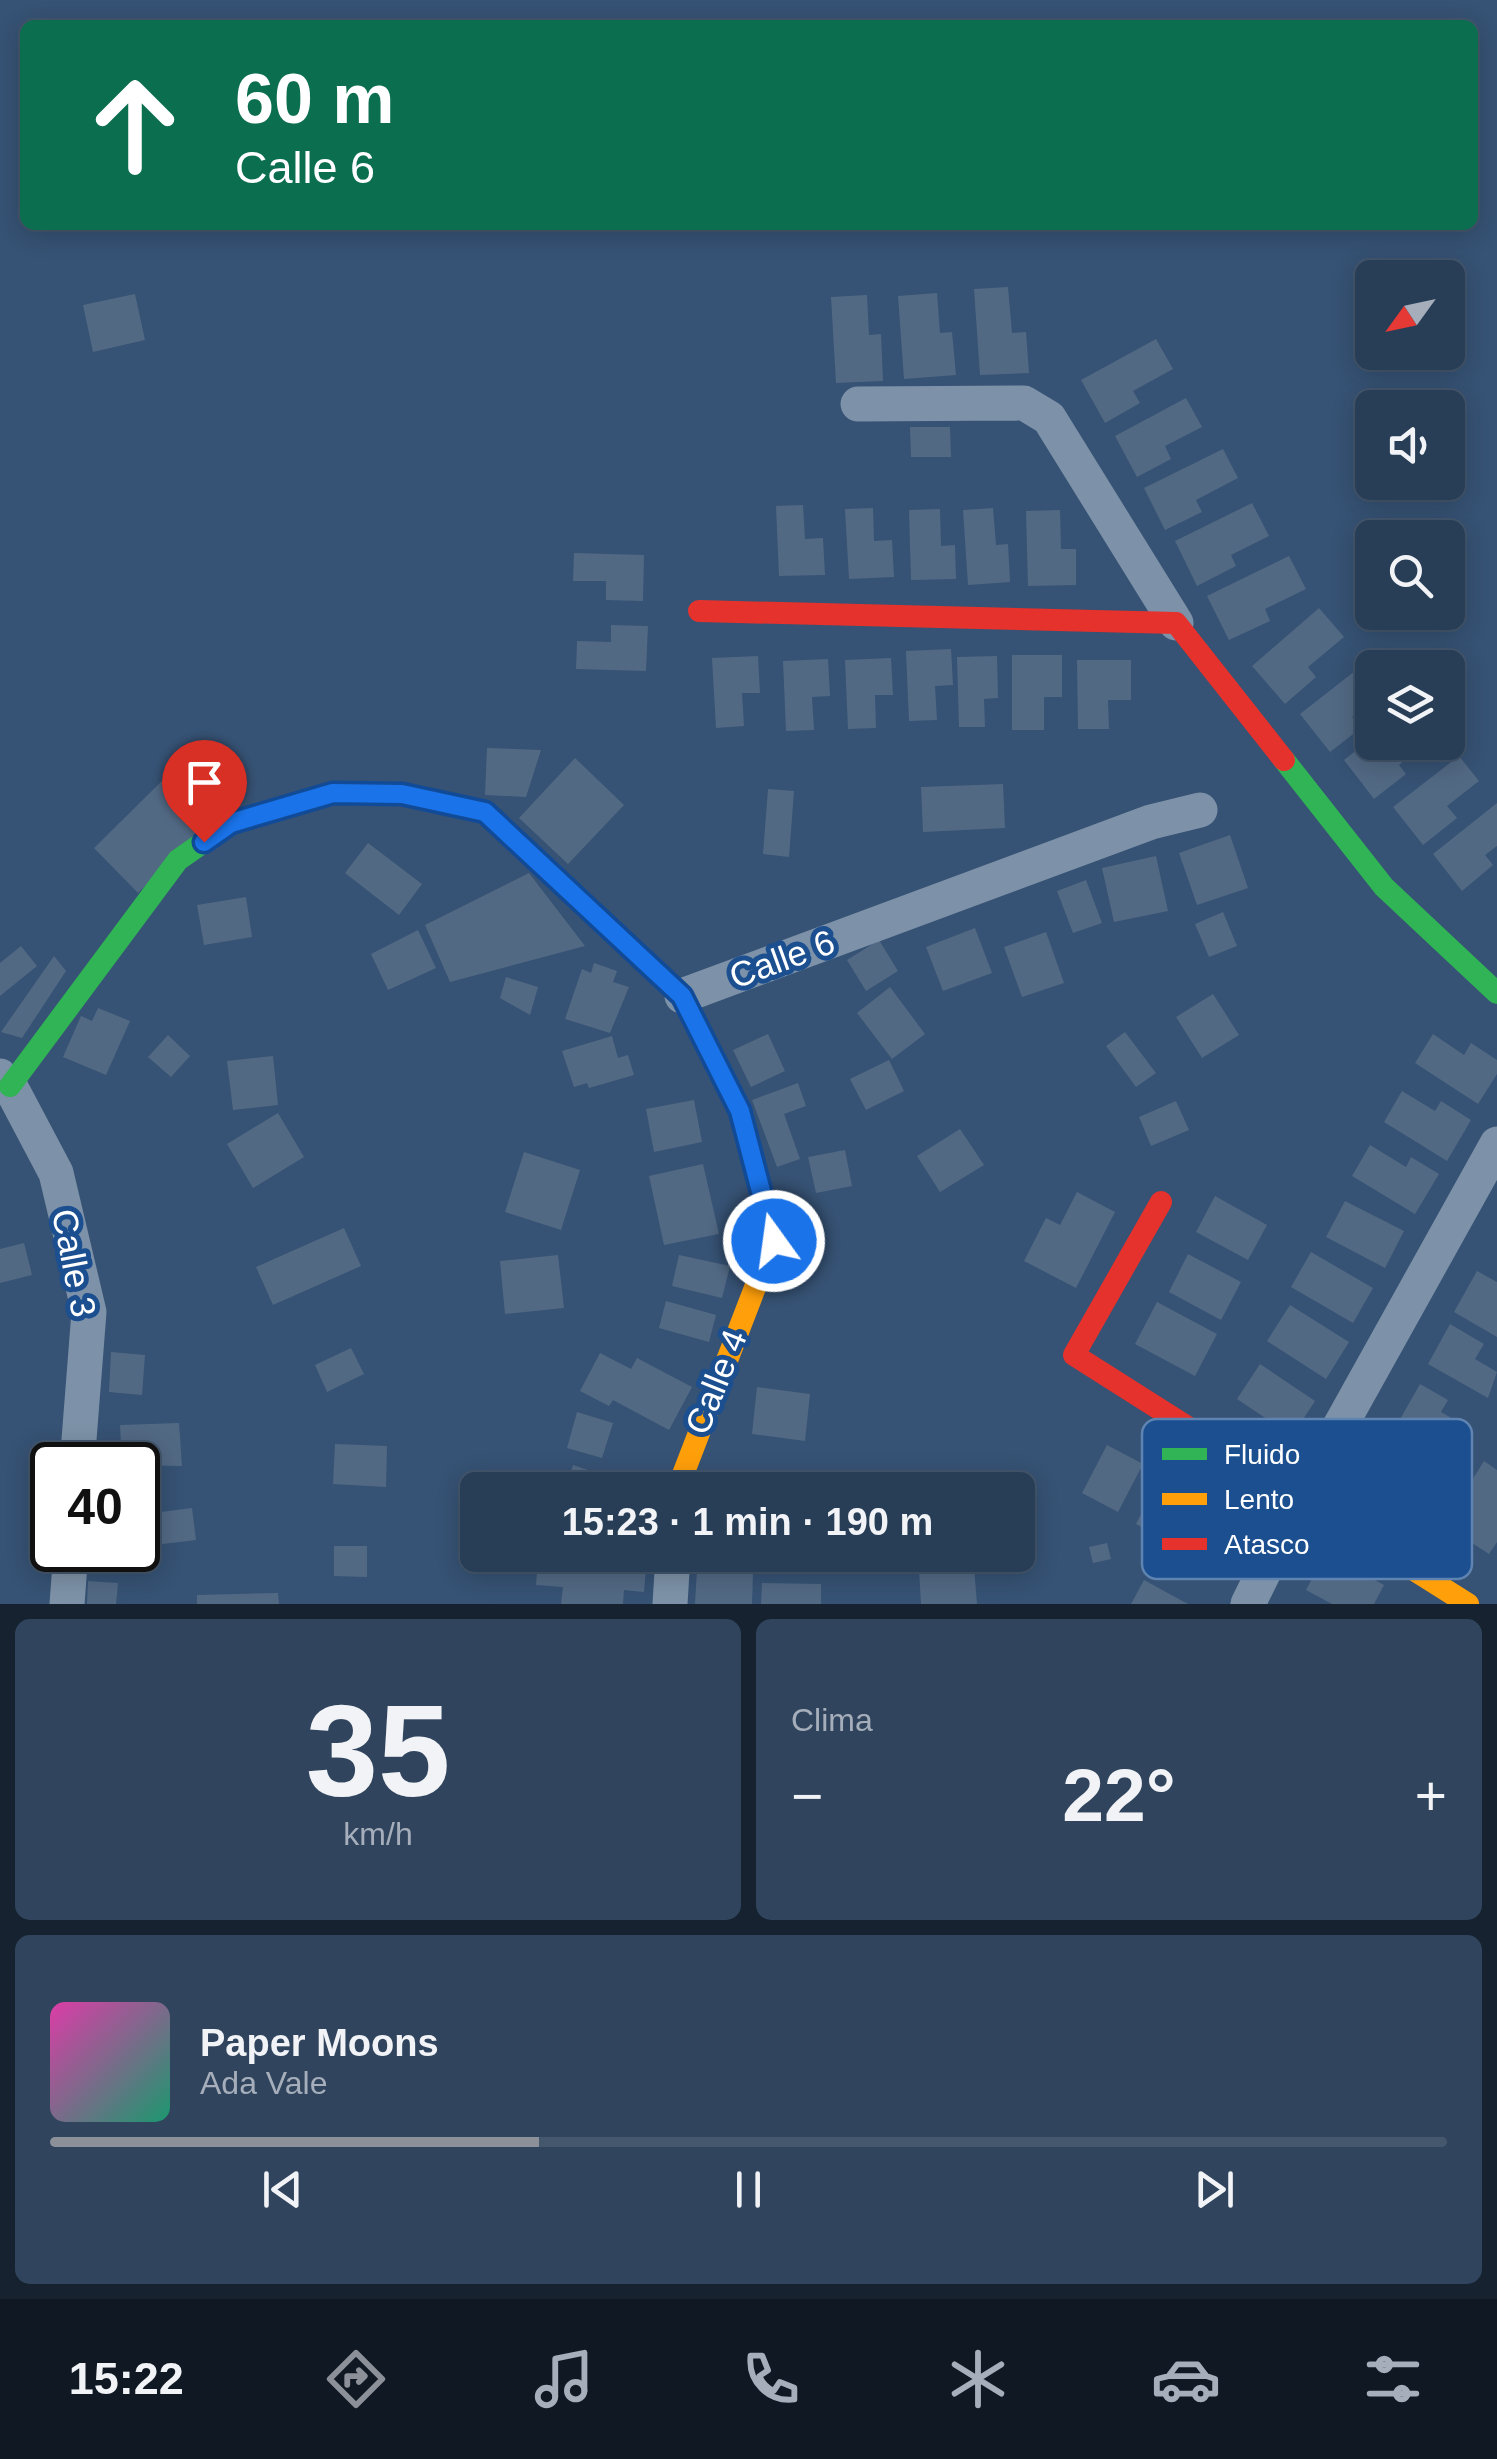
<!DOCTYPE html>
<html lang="es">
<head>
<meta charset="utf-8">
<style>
  body { margin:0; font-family:Helvetica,sans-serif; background:#30455d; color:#f1f3f6; height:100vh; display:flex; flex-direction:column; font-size:38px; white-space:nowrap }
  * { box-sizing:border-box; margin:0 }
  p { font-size:32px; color:#a5aeba }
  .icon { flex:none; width:55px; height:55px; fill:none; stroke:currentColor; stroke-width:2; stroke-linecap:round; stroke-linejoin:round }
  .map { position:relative; height:1604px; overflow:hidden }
  .side { display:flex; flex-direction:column; gap:15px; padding:15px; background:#162230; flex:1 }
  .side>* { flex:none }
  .hud { position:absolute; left:20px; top:20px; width:1458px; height:210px; border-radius:15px; box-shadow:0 5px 25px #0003,0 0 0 2px #44576d; background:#0b6e4f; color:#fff; overflow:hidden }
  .needle { width:65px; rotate:237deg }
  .controls { position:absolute; left:1355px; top:260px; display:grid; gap:20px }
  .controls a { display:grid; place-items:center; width:110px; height:110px; border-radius:15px; background:#283e57; box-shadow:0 5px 25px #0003,0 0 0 2px #44576d; font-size:50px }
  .speed { position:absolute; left:30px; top:1442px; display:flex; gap:20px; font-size:50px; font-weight:700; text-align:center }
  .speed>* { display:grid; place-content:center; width:130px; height:130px; border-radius:50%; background:#283e57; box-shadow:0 5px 25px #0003,0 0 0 2px #44576d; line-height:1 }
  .speed .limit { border:5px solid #111; border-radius:15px; background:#fff; color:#111 }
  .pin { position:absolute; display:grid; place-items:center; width:85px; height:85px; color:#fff; margin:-102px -42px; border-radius:50% 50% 50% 0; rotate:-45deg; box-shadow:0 0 10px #0007 }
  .pin .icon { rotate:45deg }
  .me { position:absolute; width:110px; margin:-55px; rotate:346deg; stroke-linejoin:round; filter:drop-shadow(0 0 8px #0008) }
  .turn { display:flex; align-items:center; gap:35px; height:210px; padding:0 50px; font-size:45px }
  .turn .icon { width:130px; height:130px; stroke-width:2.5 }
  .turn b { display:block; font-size:70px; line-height:85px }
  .big { font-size:75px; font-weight:800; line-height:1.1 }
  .side .card { flex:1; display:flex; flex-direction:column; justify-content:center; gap:15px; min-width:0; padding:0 35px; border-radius:15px; background:#30455d }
  .side .dial { align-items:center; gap:0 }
  .dial b { font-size:130px; line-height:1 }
  .song { display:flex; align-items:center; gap:30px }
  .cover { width:120px; height:120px; border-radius:15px; background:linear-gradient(135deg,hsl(320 70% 55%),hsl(160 70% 35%)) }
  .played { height:10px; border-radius:5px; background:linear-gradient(90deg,#8c9099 35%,#44576d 35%) }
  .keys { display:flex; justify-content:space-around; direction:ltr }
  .heat { display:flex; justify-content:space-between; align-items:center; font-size:55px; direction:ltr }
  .side .tiles { flex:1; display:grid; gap:15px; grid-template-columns:1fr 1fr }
  .card:last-child { grid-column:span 2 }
  .trip { position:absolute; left:460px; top:1472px; width:575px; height:100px; border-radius:15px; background:#283e57; box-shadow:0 5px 25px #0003,0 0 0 2px #44576d; font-weight:800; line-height:100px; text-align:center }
  .menu { display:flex; height:160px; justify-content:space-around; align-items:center; background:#101923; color:#a5aeba }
  .menu .icon { width:70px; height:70px }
  .menu .selected { color:#8c9099 }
  .menu b { font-size:45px; color:#f1f3f6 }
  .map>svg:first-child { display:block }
</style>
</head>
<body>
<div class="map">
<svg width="1497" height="1604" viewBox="0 0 1497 1604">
  <rect width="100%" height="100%" fill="#365274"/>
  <path fill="#526984" d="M1008,287L1012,333L1026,332L1029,373L980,375L974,289Z
    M937,293L940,333L952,332L956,375L904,379L898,296Z
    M135,294L145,340L93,352L83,305Z
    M867,295L869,335L881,334L883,381L836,383L831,297Z
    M1156,339L1173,369L1133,391L1140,403L1105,423L1081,380Z
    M1186,398L1202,427L1165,446L1171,459L1137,477L1115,436Z
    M910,427H950L951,457H911Z
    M1223,449L1238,478L1196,500L1202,512L1165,530L1144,488Z
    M1252,503L1269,536L1231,555L1236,566L1197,586L1175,541Z
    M803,505L805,539L823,538L825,575L779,576L776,506Z
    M873,508L874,541L892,540L894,577L849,579L845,509Z
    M993,508L996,545L1008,544L1010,582L968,585L963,510Z
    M940,509L941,546L955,545L956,579L911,580L909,510Z
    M1060,510L1061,549H1076V585L1028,586L1026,511Z
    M574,553L644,555L643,601L606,600V581H573Z
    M1289,556L1306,589L1265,609L1270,621L1229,640L1207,596Z
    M1319,608L1344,637L1308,667L1316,677L1285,704L1252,666Z
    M611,625L648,626L646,671L576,669L577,641L611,642Z
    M951,649L953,685L935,686L937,720L909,721L906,651Z
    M1012,655H1062V697H1044V730H1012Z
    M758,656L760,693H742L744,726L716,728L712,658Z
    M997,656L998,698L984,699L985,727H959L957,657Z
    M891,658L893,695H875L876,728L848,729L845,660Z
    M828,659L830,696L812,697L814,730L786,731L783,661Z
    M1077,660H1131V700H1108L1109,729H1078Z
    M1369,660L1376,668L1372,701L1352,717L1361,728L1330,752L1300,714Z
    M1372,738V742H1427L1399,765L1406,774L1374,799L1344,760Z
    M487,748L541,750L526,797L485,795Z
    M1459,756L1479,781L1447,806L1457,818L1423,845L1393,807Z
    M575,758L624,805L568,864L519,818Z
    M170,773L214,817L138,893L94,848Z
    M1003,784L1005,828L923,832L921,787Z
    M768,789L794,791L789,857L763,854Z
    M1497,803V846L1485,855L1493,865L1462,891L1433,854Z
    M1230,835L1248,888L1197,905L1179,853Z
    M368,843L422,884L399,915L345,873Z
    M1156,856L1168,911L1114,922L1102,868Z
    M529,873L585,946L450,982L425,925Z
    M1086,880L1102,923L1073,933L1057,891Z
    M246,897L252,937L204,945L197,905Z
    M1223,912L1237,946L1209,957L1195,924Z
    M975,928L992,973L943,991L926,947Z
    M418,930L436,968L388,990L371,954Z
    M1046,932L1064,983L1022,997L1004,947Z
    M879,940L898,971L866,991L847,960Z
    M21,946L37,966L0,996V963Z
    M54,956L66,971L22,1038L1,1032Z
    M594,963L617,971L613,982L629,987L610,1033L565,1019L582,969L591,973Z
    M506,977L538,987L530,1015L500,998Z
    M890,987L925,1034L892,1059L857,1013Z
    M1213,994L1239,1035L1202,1058L1176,1017Z
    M98,1008L130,1021L106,1075L63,1057L81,1016L92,1021Z
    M1125,1032L1156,1073L1136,1087L1106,1046Z
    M768,1034L785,1071L751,1087L733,1050Z
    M1433,1034L1464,1055L1471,1043L1497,1060V1074L1478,1104L1415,1063Z
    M168,1035L190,1056L171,1077L148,1057Z
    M612,1036L618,1058L628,1055L634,1075L589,1088L587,1083L574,1087L562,1051Z
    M273,1056L278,1105L233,1110L227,1061Z
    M889,1060L904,1091L866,1110L850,1079Z
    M798,1083L806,1106L784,1114L800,1159L777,1167L752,1100Z
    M1402,1091L1435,1111L1441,1101L1471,1120L1447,1161L1384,1122Z
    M694,1100L702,1142L654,1152L646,1109Z
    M1176,1101L1189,1130L1151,1146L1139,1117Z
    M278,1113L304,1157L253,1188L227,1144Z
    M960,1129L984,1165L940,1192L917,1156Z
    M1370,1145L1406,1167L1411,1157L1439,1174L1415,1214L1352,1176Z
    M845,1150L852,1186L816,1193L808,1157Z
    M524,1152L580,1170L561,1230L505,1212Z
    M703,1164L719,1234L664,1245L649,1176Z
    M1077,1192L1115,1212L1076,1288L1024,1261L1046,1218L1060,1225Z
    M1215,1196L1267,1225L1248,1260L1196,1232Z
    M1345,1201L1404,1231L1385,1268L1326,1237Z
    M344,1228L361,1266L273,1305L256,1267Z
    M24,1243L32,1275L0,1283V1249Z
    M1311,1252L1373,1288L1353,1323L1291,1287Z
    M1188,1254L1241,1282L1221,1320L1169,1292Z
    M558,1255L564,1308L505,1314L500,1261Z
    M679,1255L730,1266L722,1298L672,1286Z
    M1477,1271L1497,1282V1337L1454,1312Z
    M666,1301L716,1315L709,1342L659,1328Z
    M1157,1302L1217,1334L1195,1376L1135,1344Z
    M1290,1305L1349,1342L1326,1379L1267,1341Z
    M1450,1324L1484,1344L1475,1359L1497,1372L1488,1398L1428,1364Z
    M351,1348L364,1374L327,1392L315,1365Z
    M111,1352L145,1355L142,1395L109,1392Z
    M600,1353L631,1369L637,1358L692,1387L669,1430L613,1400L609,1406L580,1391Z
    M1260,1364L1315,1401L1292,1436L1237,1399Z
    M1420,1384L1448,1400L1441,1412L1469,1428L1455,1453L1399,1421Z
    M757,1387L810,1394L805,1441L752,1434Z
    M577,1412L613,1423L602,1458L567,1448Z
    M179,1423L182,1466L122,1465L120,1425Z
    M335,1444L387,1446L386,1487L333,1484Z
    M1107,1445L1143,1464L1118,1512L1082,1493Z
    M1484,1461L1497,1470V1542L1489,1554L1444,1525Z
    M573,1465L609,1477L605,1490H565Z
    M1164,1470L1202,1491L1173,1544L1136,1524Z
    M904,1475L941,1480L940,1490H902Z
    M192,1508L196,1540L138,1547V1515Z
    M1107,1543L1111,1559L1093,1563L1089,1547Z
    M334,1546H367V1577L334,1576Z
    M1326,1553L1384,1585L1374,1604H1332L1306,1590Z
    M812,1555H848L844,1570L811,1561Z
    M538,1558L646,1568L644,1592L624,1590L623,1604H561L563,1587L536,1585Z
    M974,1566L977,1604H921L919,1569Z
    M697,1570L753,1573L752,1604H695Z
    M1144,1580L1188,1604H1131Z
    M88,1581L118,1583L116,1604H87Z
    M762,1583L821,1584V1604H761Z
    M278,1593L279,1604H197V1595Z"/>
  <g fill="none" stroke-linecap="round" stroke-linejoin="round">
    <path stroke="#7d92a8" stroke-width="35" d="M858,404L1024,403L1049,418L1176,623
      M682,996L1151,822L1200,810
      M0,1076L10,1086L56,1173L89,1312L77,1465
      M67,1604L71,1550
      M670,1604L673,1555
      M1248,1604L1300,1498L1497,1144"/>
    <path stroke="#30b455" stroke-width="22" d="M1284,760L1384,887L1497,993
      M10,1086L178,860L231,823L333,793L402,794L485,812L544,867"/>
    <path stroke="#ff9f0a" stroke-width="22" d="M544,867L682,996L740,1111L773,1241L677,1490
      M1216,1445L1468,1604"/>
    <path stroke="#e5322d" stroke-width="22" d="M699,611L1176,623L1284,760
      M1161,1202L1074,1355L1216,1445"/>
  </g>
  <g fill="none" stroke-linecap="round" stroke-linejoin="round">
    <defs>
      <path id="route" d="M204,842L231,823L333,793L402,794L485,812L682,996L740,1111L774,1241"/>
    </defs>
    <use href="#route" stroke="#114b97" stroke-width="25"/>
    <use href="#route" stroke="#1a73e8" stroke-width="18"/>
  </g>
  <g text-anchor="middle" stroke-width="10" stroke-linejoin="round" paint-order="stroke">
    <g font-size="35" fill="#fff" stroke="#1b4f8f">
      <text transform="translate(782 959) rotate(-20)" y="12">Calle 6</text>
      <text transform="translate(74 1263) rotate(79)" y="12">Calle 3</text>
      <text transform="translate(716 1382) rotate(-68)" y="12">Calle 4</text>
    </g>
  </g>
  <rect x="1142" y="1419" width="330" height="160" rx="15" fill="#1b4f8f" stroke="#5f84b1" stroke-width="2.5"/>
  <rect x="1162" y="1448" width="45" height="12" fill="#30b455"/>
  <rect x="1162" y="1493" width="45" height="12" fill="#ff9f0a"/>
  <rect x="1162" y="1538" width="45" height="12" fill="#e5322d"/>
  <g font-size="28" fill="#fff">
    <text x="1224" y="1464">Fluido</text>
    <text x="1224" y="1509">Lento</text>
    <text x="1224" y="1554">Atasco</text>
  </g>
</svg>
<div class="controls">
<a><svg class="needle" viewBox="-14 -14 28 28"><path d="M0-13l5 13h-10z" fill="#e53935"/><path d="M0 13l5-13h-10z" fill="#a5aeba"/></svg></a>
<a><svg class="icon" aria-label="sound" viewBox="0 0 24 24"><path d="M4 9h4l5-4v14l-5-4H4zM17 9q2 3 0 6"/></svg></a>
<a><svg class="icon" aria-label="search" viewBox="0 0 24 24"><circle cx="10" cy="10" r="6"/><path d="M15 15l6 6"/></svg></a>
<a><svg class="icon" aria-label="layers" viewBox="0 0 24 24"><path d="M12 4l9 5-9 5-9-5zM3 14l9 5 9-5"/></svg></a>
</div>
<div class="speed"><div class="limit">40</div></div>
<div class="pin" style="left:204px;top:842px;background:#d93025"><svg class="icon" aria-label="arrive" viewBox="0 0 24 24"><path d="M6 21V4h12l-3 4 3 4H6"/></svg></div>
<svg class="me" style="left:774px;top:1241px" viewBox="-20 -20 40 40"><circle r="17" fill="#1a73e8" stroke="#fff" stroke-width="3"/><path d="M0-11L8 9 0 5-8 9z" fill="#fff"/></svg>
<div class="trip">15:23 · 1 min · 190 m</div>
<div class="hud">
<div class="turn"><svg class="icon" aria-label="ahead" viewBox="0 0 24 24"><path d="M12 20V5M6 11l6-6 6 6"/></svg><div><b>60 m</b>Calle 6</div></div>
</div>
</div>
<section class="side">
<div class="tiles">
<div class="card dial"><b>35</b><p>km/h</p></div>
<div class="card"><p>Clima</p>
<div class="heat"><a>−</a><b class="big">22°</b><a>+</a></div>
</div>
<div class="card">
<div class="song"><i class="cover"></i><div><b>Paper Moons</b><p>Ada Vale</p></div></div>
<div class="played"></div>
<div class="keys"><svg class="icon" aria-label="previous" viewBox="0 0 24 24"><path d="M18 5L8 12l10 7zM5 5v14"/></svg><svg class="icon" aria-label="pause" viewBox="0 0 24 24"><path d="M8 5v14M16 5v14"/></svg><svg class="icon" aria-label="next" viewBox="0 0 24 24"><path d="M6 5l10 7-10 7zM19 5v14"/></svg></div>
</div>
</div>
</section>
<nav class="menu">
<b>15:22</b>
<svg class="icon selected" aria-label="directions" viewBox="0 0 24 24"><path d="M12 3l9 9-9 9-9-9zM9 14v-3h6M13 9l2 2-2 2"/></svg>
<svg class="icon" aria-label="music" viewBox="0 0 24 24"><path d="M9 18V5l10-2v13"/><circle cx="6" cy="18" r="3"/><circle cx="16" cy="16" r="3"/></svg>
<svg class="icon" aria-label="phone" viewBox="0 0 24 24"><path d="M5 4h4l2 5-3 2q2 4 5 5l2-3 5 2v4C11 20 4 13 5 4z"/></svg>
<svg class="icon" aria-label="climate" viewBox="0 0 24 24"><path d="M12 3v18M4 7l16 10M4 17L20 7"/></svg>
<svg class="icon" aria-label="car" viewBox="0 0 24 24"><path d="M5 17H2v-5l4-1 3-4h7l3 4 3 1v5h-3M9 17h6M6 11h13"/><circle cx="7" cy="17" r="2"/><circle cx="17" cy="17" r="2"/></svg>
<svg class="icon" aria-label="filters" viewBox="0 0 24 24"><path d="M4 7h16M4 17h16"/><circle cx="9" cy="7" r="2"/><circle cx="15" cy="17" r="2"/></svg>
</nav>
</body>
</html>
